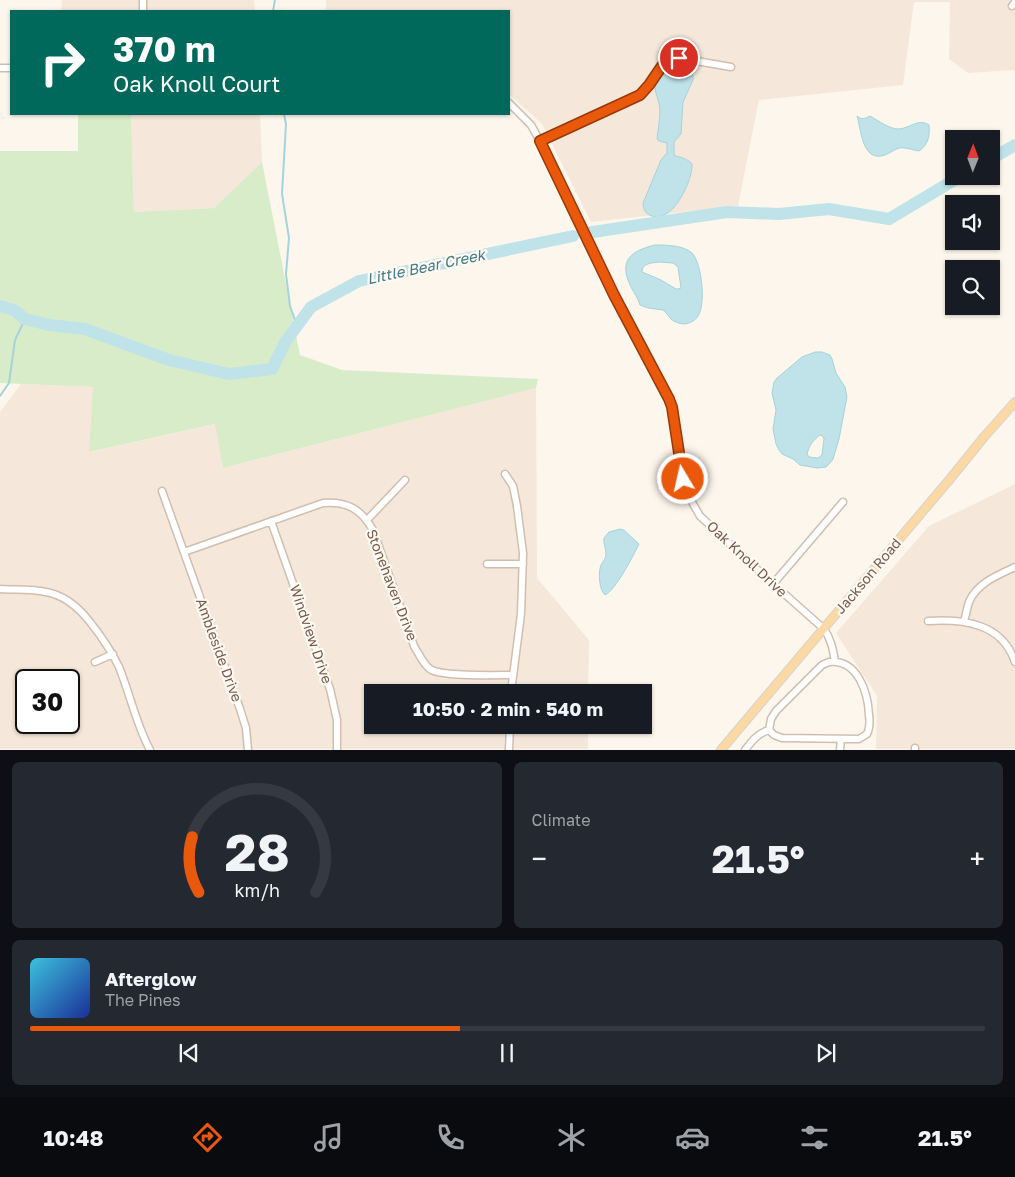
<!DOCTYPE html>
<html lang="en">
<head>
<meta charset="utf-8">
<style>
  body { margin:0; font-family:"Golos Text",sans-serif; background:#242831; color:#f1f3f6; height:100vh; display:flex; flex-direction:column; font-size:19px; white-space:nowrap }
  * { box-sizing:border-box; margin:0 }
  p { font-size:16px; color:#9ea1a6 }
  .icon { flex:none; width:28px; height:28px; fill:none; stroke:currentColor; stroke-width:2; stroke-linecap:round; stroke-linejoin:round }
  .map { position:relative; height:750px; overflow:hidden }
  .details { display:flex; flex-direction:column; gap:12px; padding:12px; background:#0d0f14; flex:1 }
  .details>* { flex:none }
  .guide { position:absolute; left:10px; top:10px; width:500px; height:105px; border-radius:0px; box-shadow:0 1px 4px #0004; background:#00695c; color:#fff; overflow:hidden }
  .needle { width:32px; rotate:1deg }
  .buttons { position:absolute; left:945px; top:130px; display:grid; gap:10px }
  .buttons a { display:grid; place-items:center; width:55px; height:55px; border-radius:0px; background:#171b24; box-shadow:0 1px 4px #0004; font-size:25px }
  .speed { position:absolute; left:15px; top:669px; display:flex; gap:10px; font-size:25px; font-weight:700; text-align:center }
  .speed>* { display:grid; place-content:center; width:65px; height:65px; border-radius:50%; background:#171b24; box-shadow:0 1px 4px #0004; line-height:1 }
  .speed .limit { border:2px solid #111; border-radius:8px; background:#fff; color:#111 }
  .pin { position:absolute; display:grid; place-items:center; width:42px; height:42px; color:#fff; margin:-21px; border:2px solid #fff; border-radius:50%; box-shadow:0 1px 5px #0007 }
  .me { position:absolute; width:55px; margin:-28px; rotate:351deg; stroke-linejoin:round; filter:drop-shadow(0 0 4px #0008) }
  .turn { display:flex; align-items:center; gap:18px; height:105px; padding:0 20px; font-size:22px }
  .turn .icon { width:65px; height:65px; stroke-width:2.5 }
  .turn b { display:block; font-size:35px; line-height:42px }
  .big { font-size:38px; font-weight:700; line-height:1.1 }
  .details .card { flex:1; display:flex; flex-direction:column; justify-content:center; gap:8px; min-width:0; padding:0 18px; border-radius:8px; background:#242831 }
  .details .dial { align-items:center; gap:0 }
  .dial svg { height:130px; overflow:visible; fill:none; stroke:#363941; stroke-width:7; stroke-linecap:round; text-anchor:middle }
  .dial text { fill:#f1f3f6; stroke:none }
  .song { display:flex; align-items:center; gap:15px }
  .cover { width:60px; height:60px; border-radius:8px; background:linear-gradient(135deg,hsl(190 70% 55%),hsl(230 70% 35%)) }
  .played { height:5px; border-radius:2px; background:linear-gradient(90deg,#ea580c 45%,#363941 45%) }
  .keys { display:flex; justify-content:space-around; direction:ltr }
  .heat { display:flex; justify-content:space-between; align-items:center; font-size:28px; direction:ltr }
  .details .tiles { flex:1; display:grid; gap:12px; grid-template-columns:1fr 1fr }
  .card:last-child { grid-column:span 2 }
  .trip { position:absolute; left:364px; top:684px; width:288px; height:50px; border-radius:0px; background:#171b24; box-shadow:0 1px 4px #0004; font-weight:700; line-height:50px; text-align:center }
  .dock { display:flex; height:80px; justify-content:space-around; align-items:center; background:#090b0e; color:#9ea1a6 }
  .dock .icon { width:35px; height:35px }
  .dock .on { color:#ea580c }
  .dock b { font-size:22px; color:#f1f3f6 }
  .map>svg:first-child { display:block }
</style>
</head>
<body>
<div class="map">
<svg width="1015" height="750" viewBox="0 0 1015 750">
  <rect width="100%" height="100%" fill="#fdf6ec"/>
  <path fill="#f5e8da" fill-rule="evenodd" d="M62,0H254L255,11H61Z
    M326,0H1015V70L968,73L949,59L950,2H914L903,85L759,100L738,206L591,222L542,124L509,94V11H326Z
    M131,114H260L262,162L214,208L134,212Z
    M21,384L94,387L90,452L216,424L223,468L536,388L537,578L589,640L588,692H372V725H588V749H0V412ZM26,680H69V722H26Z
    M1015,484V749H876L877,696L836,633L929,526Z"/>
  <path fill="#d8ecc9" d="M78,114H131L134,212L214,208L262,162L300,355L342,370L538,379L536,388L223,468L215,424L89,452L93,387L0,383V151H78Z"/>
  <path fill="#bfe3e8" stroke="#a5d3da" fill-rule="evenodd" d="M678,67H685L690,70L693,75V80L683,102L681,134L674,142V153L675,156C681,157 688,159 692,164C693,177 680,204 669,212C659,220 643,218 643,203L661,160L667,153V143L659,141L657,139C658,129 660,120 660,111C660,102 655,94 655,87C656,75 668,69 678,67Z
    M857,116C862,120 864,119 870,116C879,121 889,129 899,129C910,128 919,118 929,125C930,136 928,145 919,151C912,150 906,147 899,148C893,150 888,155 881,156C862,159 861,129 857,116Z
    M655,245C666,245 683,245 692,253C702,263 706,305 698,316C695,321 690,323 685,324C680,324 674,322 671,319C668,316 666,312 663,310L648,308L640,305C638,298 634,293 631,287C618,261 630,251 655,245ZM659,262L673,263L678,267L681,288L678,289H676L661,280L642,272C642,263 652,263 659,262Z
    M815,352H822L830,355L832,359L836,373L845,387L847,397L839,439L833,459L830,463L826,467L817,468L800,465L793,459L782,454L779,450L776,444L773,429L776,410L772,393L774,382L777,378L802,357ZM820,435L823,436L824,439L822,455L818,458L809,457L807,454C809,446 813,440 820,435Z
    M620,529L624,530L639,544C633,556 616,590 605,595C599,590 598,572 601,565C603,561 606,559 606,554C606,548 603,544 604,538L609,532Z"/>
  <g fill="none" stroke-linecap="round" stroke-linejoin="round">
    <path stroke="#a5d3da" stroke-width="2" d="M273,11L275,0
      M284,114L286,124L282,194L289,238L286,274L290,306L297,326
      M0,396L9,383L15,340L25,319"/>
    <path stroke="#bfe3e8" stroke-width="12" d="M991,159L1015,145
      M586,233L727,212L779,214L829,209L889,219L961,176
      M0,306L14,310L25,319L49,325L85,329L169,360L229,374L272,369L286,341L311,307L359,281L573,236"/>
    <defs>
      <path id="minor" d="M1012,6L1015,2
        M143,11V0
        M0,68H11
        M509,103L531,125L540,141L614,295L669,399L672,407L683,479L693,504L700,516L761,573L824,629C831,639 833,649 835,662
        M540,141L640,95L649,85L662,66L679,58L731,67
        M505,474L513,486L517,506L523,553L521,614L511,692
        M162,491L240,709L246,728L248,750
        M367,520L405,480
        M271,521L330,689L337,720V750
        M184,552L323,503C347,501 361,509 373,530L414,646C419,654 423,664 430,669C441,677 497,675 513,675
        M487,564H523
        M773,584L843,502
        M0,589C15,590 31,589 46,592C64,595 79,608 90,622C101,636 111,650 119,667C130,694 136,724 150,750
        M928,621C964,619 1002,623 1015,662
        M964,621C966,615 967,608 969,602C977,583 998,575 1015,567
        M95,662L113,654
        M829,662C858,659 868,693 869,715C870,722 870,728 867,734L859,739L782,738L774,735L769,730L771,719L776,711L822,665Z
        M509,750L510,725
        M745,750C752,741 758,733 769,730
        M840,750L841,739
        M915,750V748"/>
      <path id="major" d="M721,750L950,479L984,437L1015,402"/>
    </defs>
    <use href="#minor" stroke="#d1beb0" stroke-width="9"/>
    <use href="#major" stroke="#dad1cd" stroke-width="10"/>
    <use href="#minor" stroke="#fff" stroke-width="6"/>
    <use href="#major" stroke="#fbd9a5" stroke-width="8"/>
  </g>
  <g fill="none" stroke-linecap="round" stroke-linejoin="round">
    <defs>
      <path id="route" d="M679,58L662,66L649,85L640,95L540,141L614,295L669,399L672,407L683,479"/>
    </defs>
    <use href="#route" stroke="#983908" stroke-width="12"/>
    <use href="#route" stroke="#ea580c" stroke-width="9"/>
  </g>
  <g text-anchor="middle" stroke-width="4.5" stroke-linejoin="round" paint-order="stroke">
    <g font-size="14" fill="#7a5c4d" stroke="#fffaf3">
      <text transform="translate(747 559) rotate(43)" y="5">Oak Knoll Drive</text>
      <text transform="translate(868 576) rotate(-50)" y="5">Jackson Road</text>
      <text transform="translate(392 585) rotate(69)" y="5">Stonehaven Drive</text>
      <text transform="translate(311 634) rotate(71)" y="5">Windview Drive</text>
      <text transform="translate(219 650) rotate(70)" y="5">Ambleside Drive</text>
    </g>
    <g font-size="15" font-style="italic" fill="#437c86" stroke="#fffaf3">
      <text transform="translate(426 267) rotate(-12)" y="5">Little Bear Creek</text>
    </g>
  </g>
</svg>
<div class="buttons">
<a><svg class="needle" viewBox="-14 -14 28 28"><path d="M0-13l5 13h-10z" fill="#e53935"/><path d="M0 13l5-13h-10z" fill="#9ea1a6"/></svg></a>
<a><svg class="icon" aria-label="sound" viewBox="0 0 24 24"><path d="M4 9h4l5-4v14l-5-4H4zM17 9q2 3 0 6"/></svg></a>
<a><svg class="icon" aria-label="search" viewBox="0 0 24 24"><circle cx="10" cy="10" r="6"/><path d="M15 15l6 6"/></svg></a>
</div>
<div class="speed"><div class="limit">30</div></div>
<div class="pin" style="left:679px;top:58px;background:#d93025"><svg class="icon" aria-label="arrive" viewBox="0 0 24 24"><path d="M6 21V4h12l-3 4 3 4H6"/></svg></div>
<svg class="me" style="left:683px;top:479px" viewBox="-20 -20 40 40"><circle r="17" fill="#ea580c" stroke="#fff" stroke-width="3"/><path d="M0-11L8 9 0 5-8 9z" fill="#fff"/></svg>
<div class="trip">10:50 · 2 min · 540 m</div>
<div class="guide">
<div class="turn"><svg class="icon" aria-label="right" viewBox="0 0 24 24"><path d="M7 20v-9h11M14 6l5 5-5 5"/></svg><div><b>370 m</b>Oak Knoll Court</div></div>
</div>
</div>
<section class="details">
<div class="tiles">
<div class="card dial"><svg viewBox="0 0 100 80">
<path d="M14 69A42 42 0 1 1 86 69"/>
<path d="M14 69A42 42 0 0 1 10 35" stroke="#ea580c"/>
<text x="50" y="56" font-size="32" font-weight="700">28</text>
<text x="50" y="72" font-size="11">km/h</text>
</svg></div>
<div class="card"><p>Climate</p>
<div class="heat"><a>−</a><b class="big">21.5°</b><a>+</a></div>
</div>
<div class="card">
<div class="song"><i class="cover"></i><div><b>Afterglow</b><p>The Pines</p></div></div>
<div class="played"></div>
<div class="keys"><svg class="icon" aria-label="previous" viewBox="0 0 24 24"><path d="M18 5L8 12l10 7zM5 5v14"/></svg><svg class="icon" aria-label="pause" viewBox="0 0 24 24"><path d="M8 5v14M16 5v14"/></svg><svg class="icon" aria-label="next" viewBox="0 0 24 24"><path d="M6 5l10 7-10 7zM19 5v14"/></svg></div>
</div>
</div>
</section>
<nav class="dock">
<b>10:48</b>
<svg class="icon on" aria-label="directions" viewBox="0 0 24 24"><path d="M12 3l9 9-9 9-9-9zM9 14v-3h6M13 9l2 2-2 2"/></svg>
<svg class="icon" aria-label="music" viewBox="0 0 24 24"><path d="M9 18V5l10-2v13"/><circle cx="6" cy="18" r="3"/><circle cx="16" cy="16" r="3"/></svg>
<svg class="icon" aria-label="phone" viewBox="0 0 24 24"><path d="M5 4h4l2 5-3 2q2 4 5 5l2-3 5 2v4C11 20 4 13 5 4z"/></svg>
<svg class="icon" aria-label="climate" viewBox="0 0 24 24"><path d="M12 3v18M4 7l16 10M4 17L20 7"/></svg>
<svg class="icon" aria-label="car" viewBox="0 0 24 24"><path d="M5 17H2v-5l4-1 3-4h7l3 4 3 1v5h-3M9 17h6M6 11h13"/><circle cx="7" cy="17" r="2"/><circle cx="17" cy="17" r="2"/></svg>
<svg class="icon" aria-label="filters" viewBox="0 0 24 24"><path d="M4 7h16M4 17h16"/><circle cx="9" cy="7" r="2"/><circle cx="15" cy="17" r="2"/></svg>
<b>21.5°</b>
</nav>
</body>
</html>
